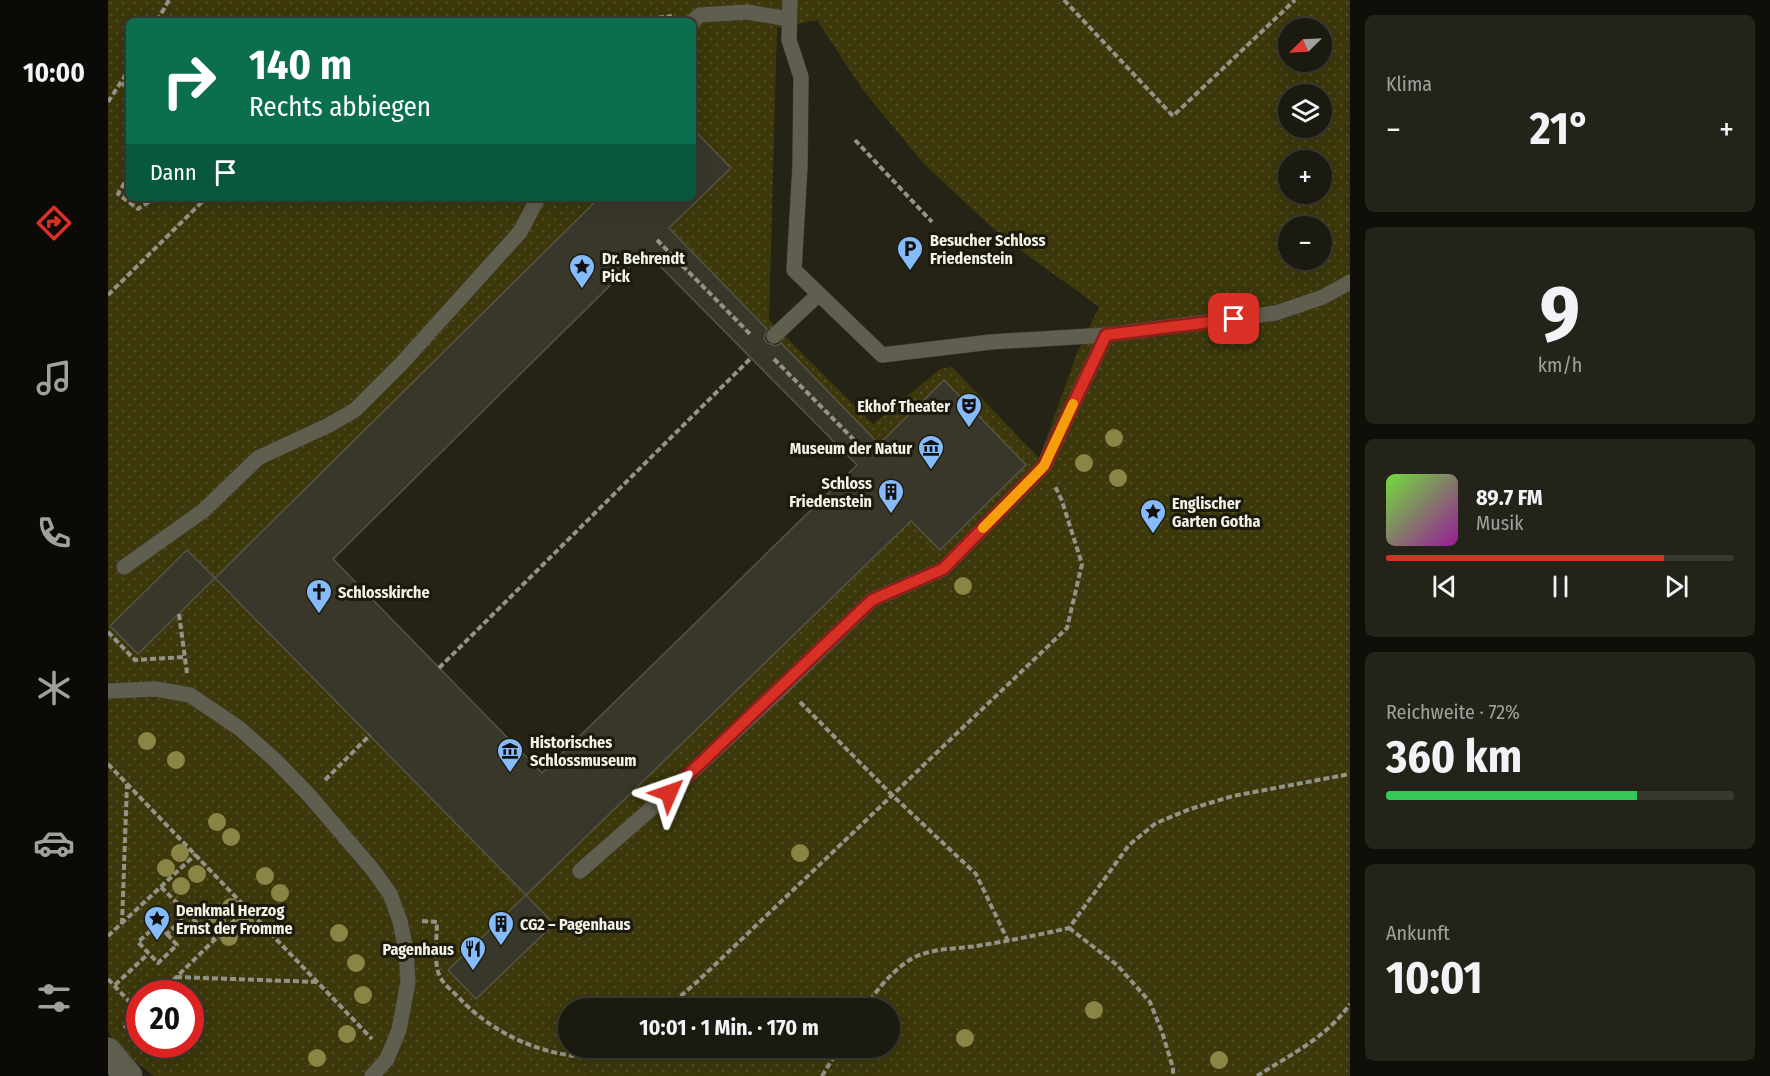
<!DOCTYPE html>
<html lang="de">
<head>
<meta charset="utf-8">
<style>
  body { margin:0; font-family:"Fira Sans Condensed",sans-serif; background:#242319; color:#f1f3f6; height:100vh; display:flex; flex-direction:column; font-size:22px; white-space:nowrap }
  * { box-sizing:border-box; margin:0 }
  p { font-size:20px; color:#a0a19f }
  .icon { flex:none; width:33px; height:33px; fill:none; stroke:currentColor; stroke-width:2; stroke-linecap:round; stroke-linejoin:round }
  .map { position:relative; flex:1; overflow:hidden }
  .side { display:flex; flex-direction:column; gap:15px; padding:15px; background:#0f0e09; width:420px }
  .side>* { flex:none }
  .banner { position:absolute; left:18px; top:18px; width:570px; height:183px; border-radius:9px; box-shadow:0 6px 24px #0002,0 0 0 2px #393830; background:#0b6e4f; color:#fff; overflow:hidden }
  .needle { width:39px; rotate:246deg }
  .controls { position:absolute; left:1170px; top:18px; display:grid; gap:12px }
  .controls a { display:grid; place-items:center; width:54px; height:54px; border-radius:50%; background:#1b1a10; box-shadow:0 6px 24px #0002,0 0 0 2px #393830; font-size:30px }
  .speed { position:absolute; left:18px; top:980px; display:flex; gap:12px; font-size:30px; font-weight:700; text-align:center }
  .speed>* { display:grid; place-content:center; width:78px; height:78px; border-radius:50%; background:#1b1a10; box-shadow:0 6px 24px #0002,0 0 0 2px #393830; line-height:1 }
  .speed .limit { border:9px solid #d22; background:#fff; color:#111 }
  .pin { position:absolute; display:grid; place-items:center; width:51px; height:51px; color:#fff; margin:-26px; border-radius:12px; box-shadow:0 3px 9px #0006 }
  .me { position:absolute; width:66px; margin:-33px; rotate:47deg; stroke-linejoin:round; filter:drop-shadow(0 0 4px #0008) }
  .turn { display:flex; align-items:center; gap:21px; height:126px; padding:0 24px; font-size:27px }
  .turn .icon { width:78px; height:78px; stroke-width:2.5 }
  .turn b { display:block; font-size:42px; line-height:51px }
  .then { display:flex; align-items:center; height:57px; padding:0 24px; background:#0003; gap:12px; font-size:22px }
  .big { font-size:45px; font-weight:700; line-height:1.1 }
  .side .card { flex:1; display:flex; flex-direction:column; justify-content:center; gap:9px; min-width:0; padding:0 21px; border-radius:9px; background:#242319 }
  .side .dial { align-items:center; gap:0 }
  .dial b { font-size:78px; line-height:1 }
  .song { display:flex; align-items:center; gap:18px }
  .cover { width:72px; height:72px; border-radius:9px; background:linear-gradient(135deg,hsl(100 70% 55%),hsl(300 70% 35%)) }
  .played { height:6px; border-radius:3px; background:linear-gradient(90deg,#d93025 80%,#393830 80%) }
  .keys { display:flex; justify-content:space-around; direction:ltr }
  .heat { display:flex; justify-content:space-between; align-items:center; font-size:33px; direction:ltr }
  .charge { height:9px; border-radius:4px; background:linear-gradient(90deg,#34c759 72%,#393830 0) }
  .trip { position:absolute; left:450px; top:998px; width:342px; height:60px; border-radius:30px; background:#1b1a10; box-shadow:0 6px 24px #0002,0 0 0 2px #393830; font-weight:700; line-height:60px; text-align:center }
  main { display:flex; flex:1; min-height:0 }
  .dock { display:flex; flex-direction:column; width:108px; justify-content:space-around; align-items:center; background:#0b0a06; color:#a0a19f }
  .dock .icon { width:42px; height:42px }
  .dock .selected { color:#d93025 }
  .dock b { font-size:27px; color:#f1f3f6 }
  .map>svg:first-child { display:block }
</style>
</head>
<body>
<main>
<nav class="dock">
<b>10:00</b>
<svg class="icon selected" aria-label="directions" viewBox="0 0 24 24"><path d="M12 3l9 9-9 9-9-9zM9 14v-3h6M13 9l2 2-2 2"/></svg>
<svg class="icon" aria-label="music" viewBox="0 0 24 24"><path d="M9 18V5l10-2v13"/><circle cx="6" cy="18" r="3"/><circle cx="16" cy="16" r="3"/></svg>
<svg class="icon" aria-label="phone" viewBox="0 0 24 24"><path d="M5 4h4l2 5-3 2q2 4 5 5l2-3 5 2v4C11 20 4 13 5 4z"/></svg>
<svg class="icon" aria-label="climate" viewBox="0 0 24 24"><path d="M12 3v18M4 7l16 10M4 17L20 7"/></svg>
<svg class="icon" aria-label="car" viewBox="0 0 24 24"><path d="M5 17H2v-5l4-1 3-4h7l3 4 3 1v5h-3M9 17h6M6 11h13"/><circle cx="7" cy="17" r="2"/><circle cx="17" cy="17" r="2"/></svg>
<svg class="icon" aria-label="filters" viewBox="0 0 24 24"><path d="M4 7h16M4 17h16"/><circle cx="9" cy="7" r="2"/><circle cx="15" cy="17" r="2"/></svg>
</nav>
<div class="map">
<svg width="1242" height="1076" viewBox="0 0 1242 1076">
  <defs>
    <pattern id="park-dots" width="8" height="8" patternUnits="userSpaceOnUse" patternTransform="scale(1.5)"><rect width="8" height="8" fill="#3c380b"/><path d="M2 2h.1M6 6h.1" fill="none" stroke="#4f4c23" stroke-width="1.8" stroke-linecap="round"/></pattern>
  </defs>
  <rect width="100%" height="100%" fill="#242315"/>
  <path fill="url(#park-dots)" fill-rule="evenodd" d="M0,0H1242V1076H46L20,1055L0,1032ZM709,20L754,89L816,164L893,236L991,307L970,351L931,458L844,367L832,369L765,424L661,320L669,28ZM21,21H585V129L622,168L561,228L771,444L836,381L918,465L832,550L803,521L418,895L107,578L489,200L487,198H21ZM1180,28H1214V62H1180ZM1180,94H1214V128H1180ZM1180,160H1214V194H1180ZM1180,226H1214V260H1180ZM80,550L107,578L30,654L3,626ZM32,993H82V1044H32ZM460,1008H782V1047H460Z"/>
  <path fill="#393729" stroke="#565545" stroke-width="1.5" fill-rule="evenodd" d="M585,129L623,168L561,228L659,329L656,338L659,343L668,346L673,343L771,444L836,380L918,465L832,550L803,521L418,895L107,578L491,198H585ZM537,251L749,465L434,773L225,559Z
    M79,550L107,578L30,654L2,626Z
    M418,895L446,924L368,999L340,970Z"/>
  <g fill="none" stroke-linecap="round" stroke-linejoin="round">
    <defs>
      <path id="service" d="M682,0L681,40L693,77L692,166L686,270L774,355L883,342L998,335L1168,313L1215,297L1242,282
        M585,21L592,15L639,12L681,19
        M666,336L711,294
        M16,567L95,511L150,458L221,425L247,410L293,364L412,232L430,198
        M0,691L48,689L82,695L131,728L167,760L201,795L265,870L282,894L292,921L298,951L300,982L291,1030L279,1059L264,1076
        M472,871L561,793L676,686L764,600L835,569L936,466L998,335"/>
      <path id="minor" d="M0,1052L20,1076"/>
    </defs>
    <use href="#service" stroke="#403f35" stroke-width="16"/>
    <use href="#minor" stroke="#403f35" stroke-width="30"/>
    <path stroke="#949388" stroke-width="4" stroke-dasharray="6 3" stroke-linecap="butt" d="M956,0L1065,116L1187,0
      M49,21L61,0
      M523,21L564,16
      M14,83L21,89
      M0,102L21,70
      M747,140L824,222
      M21,175L10,194L30,209L47,198
      M549,240L644,336
      M0,295L98,198
      M666,359L760,454
      M71,614L79,673
      M0,632L27,660L77,657
      M331,668L643,358
      M692,702L784,795L868,874L900,941
      M0,764L264,1039
      M217,780L262,735
      M53,887L106,940
      M314,921L329,922C329,938 325,962 332,977C337,986 347,993 354,1001C382,1029 420,1049 460,1055C476,1058 494,1052 509,1047
      M14,924L19,784
      M961,928L1009,965L1042,1002L1054,1032L1065,1068V1076
      M59,934L69,945L50,963L30,942L50,924L59,934L80,914
      M0,936L88,854
      M68,977L210,982
      M0,979L32,1013L16,1028
      M7,985L40,954
      M52,993L139,908
      M559,1008L590,981L959,628L974,564L954,501L947,486
      M757,1008C769,989 786,969 805,958C824,948 848,949 869,946C900,941 930,935 961,928L1021,845L1048,823L1082,809L1125,796L1242,774
      M714,1076L732,1047
      M1149,1076C1182,1055 1219,1037 1242,1004"/>
    <use href="#service" stroke="#605f4f" stroke-width="15"/>
    <use href="#minor" stroke="#605f4f" stroke-width="28"/>
  </g>
  <g fill="#8a8445">
    <circle cx="1006" cy="438" r="9"/>
    <circle cx="976" cy="463" r="9"/>
    <circle cx="1010" cy="478" r="9"/>
    <circle cx="855" cy="586" r="9"/>
    <circle cx="39" cy="741" r="9"/>
    <circle cx="68" cy="760" r="9"/>
    <circle cx="109" cy="822" r="9"/>
    <circle cx="123" cy="837" r="9"/>
    <circle cx="72" cy="853" r="9"/>
    <circle cx="692" cy="853" r="9"/>
    <circle cx="58" cy="868" r="9"/>
    <circle cx="89" cy="874" r="9"/>
    <circle cx="157" cy="876" r="9"/>
    <circle cx="73" cy="886" r="9"/>
    <circle cx="172" cy="893" r="9"/>
    <circle cx="123" cy="907" r="9"/>
    <circle cx="109" cy="922" r="9"/>
    <circle cx="137" cy="923" r="9"/>
    <circle cx="231" cy="933" r="9"/>
    <circle cx="121" cy="937" r="9"/>
    <circle cx="248" cy="963" r="9"/>
    <circle cx="255" cy="995" r="9"/>
    <circle cx="986" cy="1010" r="9"/>
    <circle cx="239" cy="1034" r="9"/>
    <circle cx="857" cy="1038" r="9"/>
    <circle cx="209" cy="1058" r="9"/>
    <circle cx="1111" cy="1060" r="9"/>
  </g>
  <g fill="none" stroke-linecap="round" stroke-linejoin="round">
    <defs>
      <path id="route" d="M561,793L764,600L835,569L936,466L998,335L1126,319"/>
    </defs>
    <use href="#route" stroke="#8d1f18" stroke-width="15"/>
    <use href="#route" stroke="#d93025" stroke-width="10"/>
    <path stroke="#f59e0b" stroke-width="10" d="M875,528L936,466L965,404"/>
  </g>
  <defs>
    <symbol id="parking-pin" viewBox="-11 -11 22 30"><path d="M0 17L-7.5 6A9.5 9.5 0 1 1 7.5 6Z" fill="#86bbfb" stroke="#1b1a0c"/><path d="M-3.5-5.5H1a3.5 3.5 0 0 1 0 7H-1V5.5H-3.5ZM-1-3.4V-.6H.8a1.4 1.4 0 0 0 0-2.8Z" fill="#111"/></symbol>
    <symbol id="sight-pin" viewBox="-11 -11 22 30"><path d="M0 17L-7.5 6A9.5 9.5 0 1 1 7.5 6Z" fill="#86bbfb" stroke="#1b1a0c"/><path d="M0-6L1.8-2.2L6-1.7L2.9 1.2L3.7 5.4L0 3.3L-3.7 5.4L-2.9 1.2L-6-1.7L-1.8-2.2Z" fill="#111"/></symbol>
    <symbol id="theatre-pin" viewBox="-11 -11 22 30"><path d="M0 17L-7.5 6A9.5 9.5 0 1 1 7.5 6Z" fill="#86bbfb" stroke="#1b1a0c"/><path d="M-5-5.5Q0-4 5-5.5V0Q5 5 0 6Q-5 5-5 0ZM-3.3-2.5H-1v1.5H-3.3ZM1-2.5H3.3v1.5H1ZM-2.8 1Q0 5.5 2.8 1Z" fill="#111"/></symbol>
    <symbol id="museum-pin" viewBox="-11 -11 22 30"><path d="M0 17L-7.5 6A9.5 9.5 0 1 1 7.5 6Z" fill="#86bbfb" stroke="#1b1a0c"/><path d="M0-6L6-3V-2H-6V-3ZM-5-1h2V3h-2ZM-1-1h2V3h-2ZM3-1h2V3H3ZM-6 4H6V6H-6Z" fill="#111"/></symbol>
    <symbol id="building-pin" viewBox="-11 -11 22 30"><path d="M0 17L-7.5 6A9.5 9.5 0 1 1 7.5 6Z" fill="#86bbfb" stroke="#1b1a0c"/><path d="M-4-6H4V6H1V3H-1V6H-4ZM-2.5-4.3h1.7v1.8h-1.7ZM.8-4.3h1.7v1.8H.8ZM-2.5-1h1.7V.8h-1.7ZM.8-1h1.7V.8H.8Z" fill="#111"/></symbol>
    <symbol id="church-pin" viewBox="-11 -11 22 30"><path d="M0 17L-7.5 6A9.5 9.5 0 1 1 7.5 6Z" fill="#86bbfb" stroke="#1b1a0c"/><path d="M-1.2-6h2.4v3.5h3.3v2.4h-3.3V6h-2.4V-.1h-3.3v-2.4h3.3Z" fill="#111"/></symbol>
    <symbol id="restaurant-pin" viewBox="-11 -11 22 30"><path d="M0 17L-7.5 6A9.5 9.5 0 1 1 7.5 6Z" fill="#86bbfb" stroke="#1b1a0c"/><path d="M-5-6h1v4h1v-4h1v4h1v-4h1v5L-1.5 .5V6h-2V.5L-5-1ZM5-6V6H3V1.5H1.5Q1.5-4 5-6Z" fill="#111"/></symbol>
  </defs>
  <g fill-rule="evenodd">
    <use href="#parking-pin" x="787" y="234" width="30" height="40"/>
    <use href="#sight-pin" x="459" y="252" width="30" height="40"/>
    <use href="#theatre-pin" x="846" y="391" width="30" height="40"/>
    <use href="#museum-pin" x="808" y="433" width="30" height="40"/>
    <use href="#building-pin" x="768" y="477" width="30" height="40"/>
    <use href="#sight-pin" x="1030" y="497" width="30" height="40"/>
    <use href="#church-pin" x="196" y="577" width="30" height="40"/>
    <use href="#museum-pin" x="387" y="736" width="30" height="40"/>
    <use href="#sight-pin" x="34" y="904" width="30" height="40"/>
    <use href="#building-pin" x="378" y="909" width="30" height="40"/>
    <use href="#restaurant-pin" x="350" y="934" width="30" height="40"/>
  </g>
  <g text-anchor="middle" stroke-width="6" stroke-linejoin="round" paint-order="stroke">
    <g font-size="16" font-weight="bold" fill="#f3f2e9" stroke="#1b1a0c" text-anchor="start">
      <text x="822" y="246">Besucher Schloss<tspan x="822" dy="18">Friedenstein</tspan></text>
      <text x="494" y="264">Dr. Behrendt<tspan x="494" dy="18">Pick</tspan></text>
      <text x="842" y="412" text-anchor="end">Ekhof Theater</text>
      <text x="804" y="454" text-anchor="end">Museum der Natur</text>
      <text x="764" y="489" text-anchor="end">Schloss<tspan x="764" dy="18">Friedenstein</tspan></text>
      <text x="1064" y="509">Englischer<tspan x="1064" dy="18">Garten Gotha</tspan></text>
      <text x="230" y="598">Schlosskirche</text>
      <text x="422" y="748">Historisches<tspan x="422" dy="18">Schlossmuseum</tspan></text>
      <text x="68" y="916">Denkmal Herzog<tspan x="68" dy="18">Ernst der Fromme</tspan></text>
      <text x="412" y="930">CG2 – Pagenhaus</text>
      <text x="346" y="955" text-anchor="end">Pagenhaus</text>
    </g>
  </g>
</svg>
<div class="controls">
<a><svg class="needle" viewBox="-14 -14 28 28"><path d="M0-13l5 13h-10z" fill="#e53935"/><path d="M0 13l5-13h-10z" fill="#a0a19f"/></svg></a>
<a><svg class="icon" aria-label="layers" viewBox="0 0 24 24"><path d="M12 4l9 5-9 5-9-5zM3 14l9 5 9-5"/></svg></a>
<a>+</a>
<a>−</a>
</div>
<div class="speed"><div class="limit">20</div></div>
<div class="pin" style="left:1126px;top:319px;background:#d93025"><svg class="icon" aria-label="arrive" viewBox="0 0 24 24"><path d="M6 21V4h12l-3 4 3 4H6"/></svg></div>
<svg class="me" style="left:561px;top:793px" viewBox="-20 -20 40 40"><path d="M0-17L14 15 0 8-14 15z" fill="#d93025" stroke="#fff" stroke-width="4"/></svg>
<div class="trip">10:01 · 1 Min. · 170 m</div>
<div class="banner">
<div class="turn"><svg class="icon" aria-label="right" viewBox="0 0 24 24"><path d="M7 20v-9h11M14 6l5 5-5 5"/></svg><div><b>140 m</b>Rechts abbiegen</div></div>
<div class="then">Dann<svg class="icon" aria-label="arrive" viewBox="0 0 24 24"><path d="M6 21V4h12l-3 4 3 4H6"/></svg></div>
</div>
</div>
<section class="side">
<div class="card"><p>Klima</p>
<div class="heat"><a>−</a><b class="big">21°</b><a>+</a></div>
</div>
<div class="card dial"><b>9</b><p>km/h</p></div>
<div class="card">
<div class="song"><i class="cover"></i><div><b>89.7 FM</b><p>Musik</p></div></div>
<div class="played"></div>
<div class="keys"><svg class="icon" aria-label="previous" viewBox="0 0 24 24"><path d="M18 5L8 12l10 7zM5 5v14"/></svg><svg class="icon" aria-label="pause" viewBox="0 0 24 24"><path d="M8 5v14M16 5v14"/></svg><svg class="icon" aria-label="next" viewBox="0 0 24 24"><path d="M6 5l10 7-10 7zM19 5v14"/></svg></div>
</div>
<div class="card"><p>Reichweite · 72%</p><b class="big">360 km</b><div class="charge"></div></div>
<div class="card"><p>Ankunft</p><b class="big">10:01</b></div>
</section>
</main>
</body>
</html>
